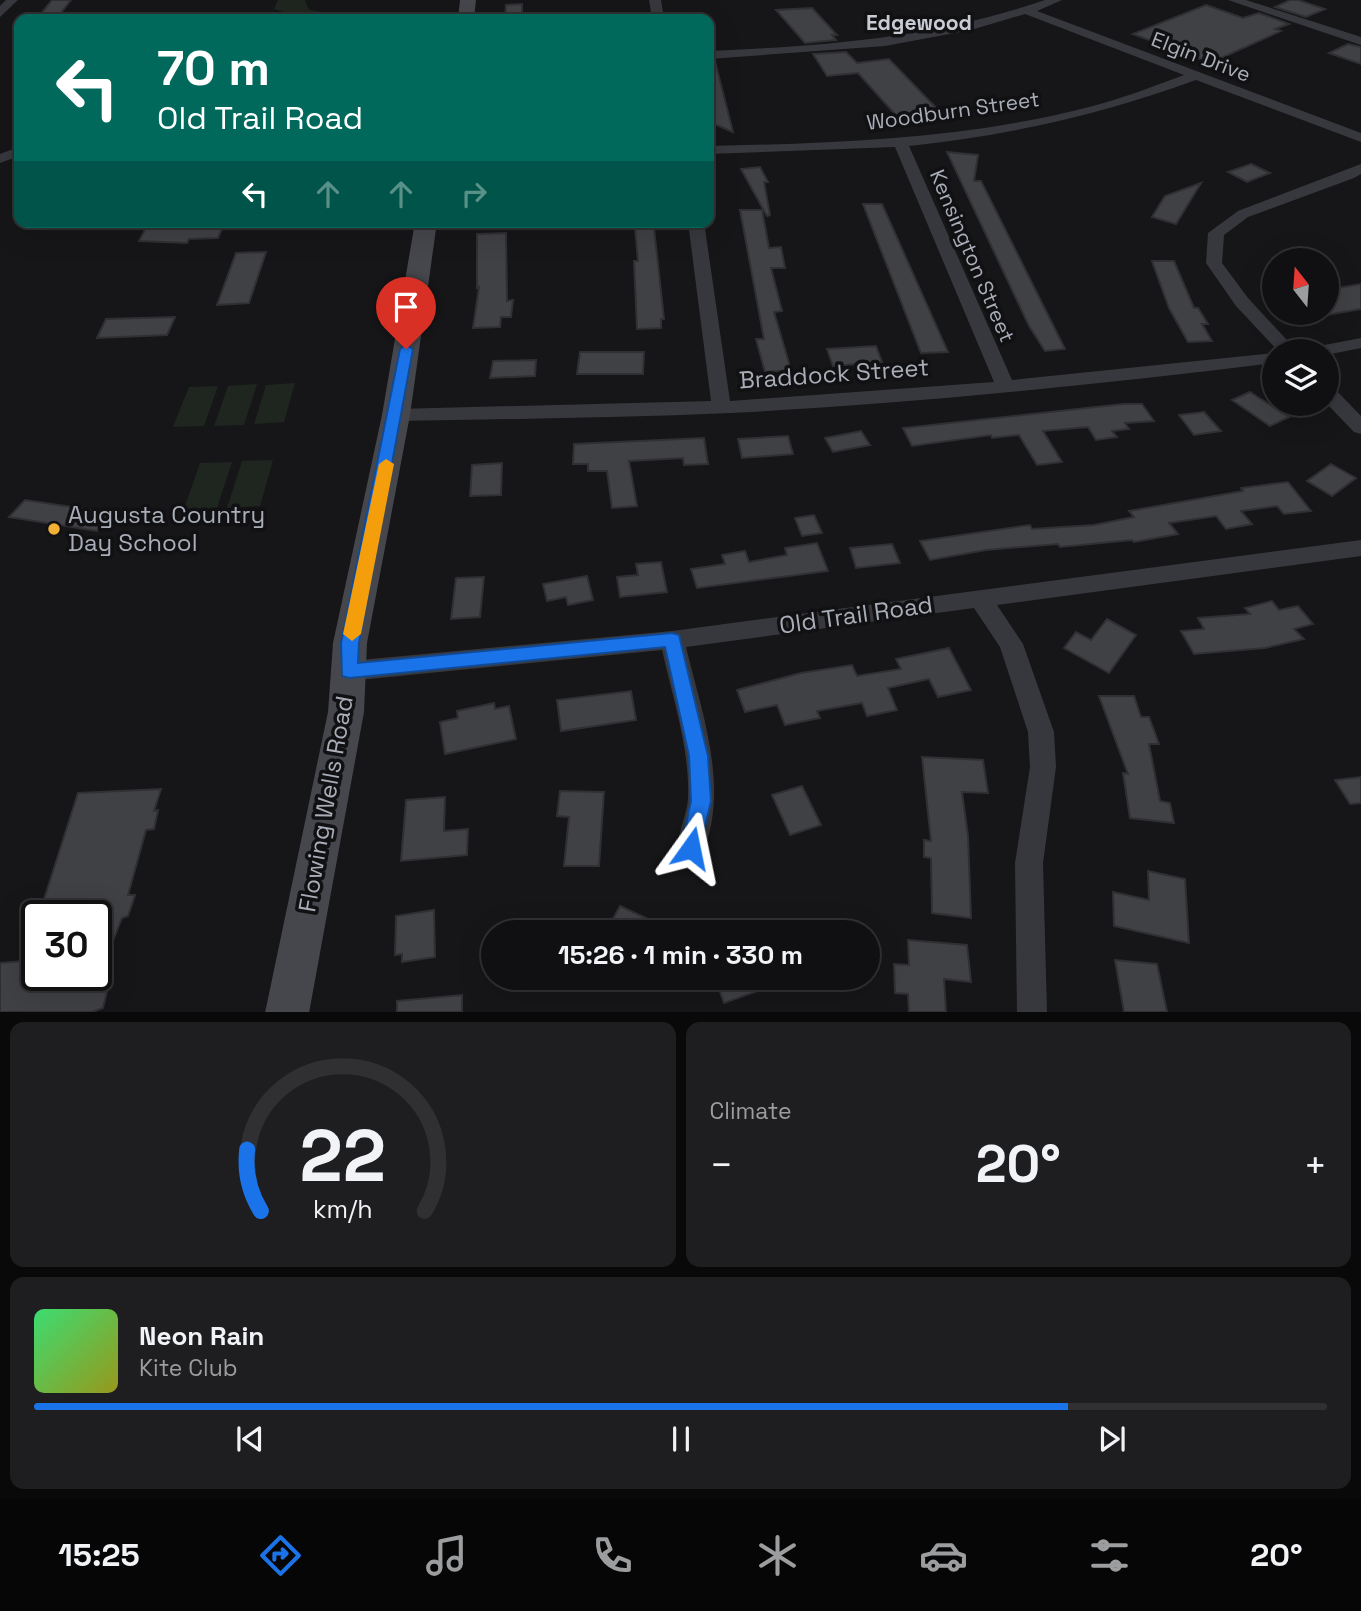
<!DOCTYPE html>
<html lang="en">
<head>
<meta charset="utf-8">
<style>
  body { margin:0; font-family:"Space Grotesk",sans-serif; background:#1e1e20; color:#f1f3f6; height:100vh; display:flex; flex-direction:column; font-size:26px; white-space:nowrap }
  * { box-sizing:border-box; margin:0 }
  p { font-size:23px; color:#9c9d9f }
  .icon { flex:none; width:38px; height:38px; fill:none; stroke:currentColor; stroke-width:2; stroke-linecap:round; stroke-linejoin:round }
  .map { position:relative; height:1012px; overflow:hidden }
  .drawer { display:flex; flex-direction:column; gap:10px; padding:10px; background:#09090a; flex:1 }
  .drawer>* { flex:none }
  .guide { position:absolute; left:14px; top:14px; width:700px; height:214px; border-radius:14px; box-shadow:0 7px 28px #0002,0 0 0 2px #303032; background:#00695c; color:#fff; overflow:hidden }
  .needle { width:46px; rotate:343deg }
  .fabs { position:absolute; left:1262px; top:248px; display:grid; gap:14px }
  .fabs a { display:grid; place-items:center; width:77px; height:77px; border-radius:50%; background:#101012; box-shadow:0 7px 28px #0002,0 0 0 2px #303032; font-size:35px }
  .speed { position:absolute; left:21px; top:900px; display:flex; gap:14px; font-size:35px; font-weight:700; text-align:center }
  .speed>* { display:grid; place-content:center; width:91px; height:91px; border-radius:50%; background:#101012; box-shadow:0 7px 28px #0002,0 0 0 2px #303032; line-height:1 }
  .speed .limit { border:4px solid #111; border-radius:10px; background:#fff; color:#111 }
  .pin { position:absolute; display:grid; place-items:center; width:60px; height:60px; color:#fff; margin:-72px -30px; border-radius:50% 50% 50% 0; rotate:-45deg; box-shadow:0 0 7px #0007 }
  .pin .icon { rotate:45deg }
  .me { position:absolute; width:77px; margin:-38px; rotate:12deg; stroke-linejoin:round; filter:drop-shadow(0 0 5px #0008) }
  .turn { display:flex; align-items:center; gap:24px; height:147px; padding:0 28px; font-size:32px }
  .turn .icon { width:91px; height:91px; stroke-width:2.5 }
  .turn b { display:block; font-size:49px; line-height:60px }
  .lanes { display:flex; align-items:center; height:66px; padding:0 28px; background:#0003; justify-content:center; gap:35px; direction:ltr }
  .lanes .off { opacity:.35 }
  .big { font-size:52px; font-weight:800; line-height:1.1 }
  .drawer .tile { flex:1; display:flex; flex-direction:column; justify-content:center; gap:10px; min-width:0; padding:0 24px; border-radius:14px; background:#1e1e20 }
  .drawer .dial { align-items:center; gap:0 }
  .dial svg { height:182px; overflow:visible; fill:none; stroke:#303032; stroke-width:7; stroke-linecap:round; text-anchor:middle }
  .dial text { fill:#f1f3f6; stroke:none }
  .song { display:flex; align-items:center; gap:21px }
  .cover { width:84px; height:84px; border-radius:10px; background:linear-gradient(135deg,hsl(140 70% 55%),hsl(60 70% 35%)) }
  .played { height:7px; border-radius:4px; background:linear-gradient(90deg,#1a73e8 80%,#303032 80%) }
  .keys { display:flex; justify-content:space-around; direction:ltr }
  .heat { display:flex; justify-content:space-between; align-items:center; font-size:38px; direction:ltr }
  .drawer .tiles { flex:1; display:grid; gap:10px; grid-template-columns:1fr 1fr }
  .tile:last-child { grid-column:span 2 }
  .trip { position:absolute; left:481px; top:920px; width:399px; height:70px; border-radius:35px; background:#101012; box-shadow:0 7px 28px #0002,0 0 0 2px #303032; font-weight:800; line-height:70px; text-align:center }
  .dock { display:flex; height:112px; justify-content:space-around; align-items:center; background:#060607; color:#9c9d9f }
  .dock .icon { width:49px; height:49px }
  .dock .selected { color:#1a73e8 }
  .dock b { font-size:32px; color:#f1f3f6 }
  .map>svg:first-child { display:block }
</style>
</head>
<body>
<div class="map">
<svg width="1361" height="1013" viewBox="0 0 1361 1013">
  <rect width="100%" height="100%" fill="#161618"/>
  <path fill="#1e261f" d="M278,0H305L309,10L317,11L319,15L307,19L274,9Z
    M295,383L284,422L254,424L266,385Z
    M257,384L244,425L214,426L228,386Z
    M218,386L204,426L173,427L189,387Z
    M273,460L260,506L227,508L242,461Z
    M232,462L217,508L184,509L200,463Z"/>
  <path fill="#404145" stroke="#303034" stroke-width="2" d="M52,0H71L56,19H37Z
    M1290,0H1298L1325,9L1306,17L1275,7Z
    M522,4V19H505L506,5Z
    M1206,5L1243,18L1259,13L1289,24L1275,29L1281,31L1210,63L1133,34Z
    M812,8L837,35H832L836,40L805,43L776,10Z
    M1348,44L1361,47V64L1329,53Z
    M846,52L857,63L889,59L945,117L902,122L858,73L827,76L813,54Z
    M709,61H715L733,132L714,124L709,103Z
    M947,152L978,155L974,181H981L1065,349L1045,351L1029,326Z
    M1251,164L1270,173L1247,182L1228,172Z
    M760,167L768,182H764L770,215L767,216L741,169Z
    M1201,183L1176,224L1152,217L1165,196Z
    M863,204H882L948,352L921,353Z
    M740,210H762L769,248L781,247L785,268H771L782,311L774,312L791,370L765,372L756,339H764Z
    M225,222L218,238L189,239L187,243L139,241L148,224Z
    M654,228L664,319H661V328L637,329L634,261H638L635,229Z
    M506,233L507,301L513,300L511,317H501L500,327L473,328L479,287L477,288V234Z
    M266,252L249,303L217,305L236,253Z
    M1152,261H1174L1194,308H1198L1208,324H1202L1212,341L1188,342L1169,308Z
    M1361,284V309L1326,315V290Z
    M175,317L167,335L97,338L106,319Z
    M876,346L882,362L833,366L827,349Z
    M580,352H644L643,374H577Z
    M536,360L535,376L490,378L493,361Z
    M1250,392L1289,417L1270,426L1232,400Z
    M1123,404H1142L1154,421L1125,423L1129,429L1112,431L1117,437L1096,440L1088,427L1043,431L1062,462L1037,465L1019,435L992,438L991,435L912,446L903,428Z
    M1204,412L1221,431L1194,435L1179,415Z
    M861,431L870,445L833,452L825,438Z
    M788,436L793,454L742,458L738,439Z
    M704,438L708,464L684,465L683,458L629,461L637,506L612,508L607,471H588V464H573L574,444Z
    M502,463L501,495L470,496L472,465Z
    M1331,464L1356,478L1332,496L1307,481Z
    M1288,482L1311,511L1284,514L1277,506L1241,511L1252,524L1226,529L1216,516L1169,523L1178,534L1134,542L1132,540L1060,547L1058,544L986,550L930,560L920,541L1030,525L1032,529L1094,525L1134,517L1129,511L1243,491L1241,488Z
    M25,500L112,513L97,531L9,517Z
    M814,515L822,533L802,536L795,518Z
    M817,543L828,571L697,588L691,569L725,564L722,555L745,551L749,562L787,555L785,548Z
    M892,544L900,563L856,568L850,548Z
    M661,562L667,592L620,597L617,577L638,575L636,564Z
    M587,576L593,600L568,605L566,597L547,601L543,584Z
    M484,577L480,617L451,619L456,578Z
    M1272,601L1279,610L1298,606L1313,624L1294,629L1304,639L1265,648L1194,654L1181,631L1204,629L1198,618L1250,614L1245,608Z
    M1107,619L1136,635L1109,673L1064,648L1076,632L1091,640Z
    M949,648L971,690L938,697L929,679L888,688L897,710L867,716L862,703L817,711L820,718L785,725L777,705L745,712L737,690L801,673L852,665L857,676L901,669L896,659Z
    M631,691L636,720L561,731L557,700Z
    M1099,696H1134L1141,717H1149L1159,744H1149L1160,801L1170,803L1174,823L1130,818L1123,773L1128,774Z
    M494,703L495,709L509,706L516,739L445,754L440,722L458,718L457,711Z
    M922,757L983,760L988,793L962,792L968,836L971,918L932,913L931,858L924,857V840L931,841Z
    M1361,777V803L1350,804L1335,780Z
    M802,786L821,825L790,835L772,795Z
    M161,789L154,811L158,810L154,829L146,830L128,895H135L128,916L122,918L113,941L102,983H109L103,1008L92,1012H0V963L37,960V975H96V915H39L78,793Z
    M560,791L604,792L599,866H564L569,817L557,816Z
    M445,797L444,831L468,829L467,855L401,861L406,800Z
    M1148,871L1185,879L1189,943L1114,926L1113,892L1149,900Z
    M620,906L678,933H605Z
    M434,910L435,957L402,962V954L395,955L396,916Z
    M908,940L967,945L971,982L944,979L946,1012H909L908,994L895,993L894,964L909,965Z
    M1115,960L1157,964L1167,1012H1124Z
    M715,978H786V981L724,1003Z
    M462,995V1012H397V1001Z"/>
  <g fill="none" stroke-linecap="round" stroke-linejoin="round">
    <path fill="#37383d" fill-rule="evenodd" d="M6,0H18L0,17V6Z
      M649,0H661L664,19H652Z
      M1045,0H1062L1037,11L1361,133V142L1196,80C1100,115 1010,135 909,146L1012,380L1274,353V363C1093,385 912,404 730,413C619,418 507,419 396,421L386,415L396,409L711,401L688,222H704L730,401L994,382L895,147L709,154V146C838,143 968,139 1093,106C1124,98 1154,86 1184,75L1025,14L971,30L885,46L709,59V51C824,46 935,38 1045,0Z
      M1228,0H1246L1361,37V45Z
      M19,147V156L0,163V154Z
      M1361,164V174L1354,178L1248,217L1224,235L1222,263L1248,298L1298,352H1279L1236,306L1206,263L1208,233L1238,211Z
      M1361,338V348L1326,355V352H1306L1309,348Z
      M1326,385L1333,387L1361,416V434L1354,432L1326,403Z
      M1361,540V556L997,605L1023,644L1054,732L1056,767L1043,863L1047,1013H1017L1015,863L1030,767L1028,732L1000,647L974,608L686,647C702,714 731,790 701,857L691,860L681,857C673,839 687,818 688,799C690,749 673,699 662,650L349,681L340,678L337,671L340,664L349,661L672,631Z"/>
    <path fill="#45474d" fill-rule="evenodd" d="M460,0H476L474,19H458Z
      M415,222H437L410,415L367,643L364,712L309,1013H265L328,712L333,643L382,415Z"/>
  </g>
  <path fill="#1a73e8" stroke="#114b97" stroke-width="2" d="M406,345L413,349L359,643L358,663L672,633L679,635L708,756L711,801L698,855L691,858L684,855L681,848L691,801L689,756L665,647L349,678L342,676L341,643L400,349Z"/>
  <path fill="#f59e0b" d="M386,459L394,464L361,634L352,641L343,634L379,464Z"/>
  <circle fill="#f2b134" stroke="#111113" stroke-width="2.5" cx="54" cy="529" r="7"/>
  <g text-anchor="middle" stroke-width="7" stroke-linejoin="round" paint-order="stroke">
    <g font-size="21" font-weight="bold" fill="#c9ccd4" stroke="#111113">
      <text x="919" y="30">Edgewood</text>
    </g>
    <g font-size="21" fill="#a8adb8" stroke="#111113">
      <text transform="translate(1201 57) rotate(21)" y="7">Elgin Drive</text>
      <text transform="translate(953 111) rotate(-8)" y="7">Woodburn Street</text>
      <text transform="translate(972 256) rotate(67)" y="7">Kensington Street</text>
    </g>
    <g font-size="24" fill="#a8adb8" stroke="#111113">
      <text transform="translate(834 374) rotate(-4)" y="8">Braddock Street</text>
      <text transform="translate(856 615) rotate(-8)" y="8">Old Trail Road</text>
      <text transform="translate(326 804) rotate(-80)" y="8">Flowing Wells Road</text>
    </g>
    <g font-size="24" fill="#a8adb8" stroke="#111113" text-anchor="start">
      <text x="68" y="523">Augusta Country<tspan x="68" dy="28">Day School</tspan></text>
    </g>
  </g>
</svg>
<div class="fabs">
<a><svg class="needle" viewBox="-14 -14 28 28"><path d="M0-13l5 13h-10z" fill="#e53935"/><path d="M0 13l5-13h-10z" fill="#9c9d9f"/></svg></a>
<a><svg class="icon" aria-label="layers" viewBox="0 0 24 24"><path d="M12 4l9 5-9 5-9-5zM3 14l9 5 9-5"/></svg></a>
</div>
<div class="speed"><div class="limit">30</div></div>
<div class="pin" style="left:406px;top:349px;background:#d93025"><svg class="icon" aria-label="arrive" viewBox="0 0 24 24"><path d="M6 21V4h12l-3 4 3 4H6"/></svg></div>
<svg class="me" style="left:691px;top:848px" viewBox="-20 -20 40 40"><path d="M0-17L14 15 0 8-14 15z" fill="#1a73e8" stroke="#fff" stroke-width="4"/></svg>
<div class="trip">15:26 · 1 min · 330 m</div>
<div class="guide">
<div class="turn"><svg class="icon" aria-label="left" viewBox="0 0 24 24"><path d="M17 20v-9H6M10 6l-5 5 5 5"/></svg><div><b>70 m</b>Old Trail Road</div></div>
<div class="lanes"><svg class="icon" aria-label="left" viewBox="0 0 24 24"><path d="M17 20v-9H6M10 6l-5 5 5 5"/></svg><svg class="icon off" aria-label="ahead" viewBox="0 0 24 24"><path d="M12 20V5M6 11l6-6 6 6"/></svg><svg class="icon off" aria-label="ahead" viewBox="0 0 24 24"><path d="M12 20V5M6 11l6-6 6 6"/></svg><svg class="icon off" aria-label="right" viewBox="0 0 24 24"><path d="M7 20v-9h11M14 6l5 5-5 5"/></svg></div>
</div>
</div>
<section class="drawer">
<div class="tiles">
<div class="tile dial"><svg viewBox="0 0 100 80">
<path d="M14 69A42 42 0 1 1 86 69"/>
<path d="M14 69A42 42 0 0 1 8 42" stroke="#1a73e8"/>
<text x="50" y="56" font-size="32" font-weight="700">22</text>
<text x="50" y="72" font-size="11">km/h</text>
</svg></div>
<div class="tile"><p>Climate</p>
<div class="heat"><a>−</a><b class="big">20°</b><a>+</a></div>
</div>
<div class="tile">
<div class="song"><i class="cover"></i><div><b>Neon Rain</b><p>Kite Club</p></div></div>
<div class="played"></div>
<div class="keys"><svg class="icon" aria-label="previous" viewBox="0 0 24 24"><path d="M18 5L8 12l10 7zM5 5v14"/></svg><svg class="icon" aria-label="pause" viewBox="0 0 24 24"><path d="M8 5v14M16 5v14"/></svg><svg class="icon" aria-label="next" viewBox="0 0 24 24"><path d="M6 5l10 7-10 7zM19 5v14"/></svg></div>
</div>
</div>
</section>
<nav class="dock">
<b>15:25</b>
<svg class="icon selected" aria-label="directions" viewBox="0 0 24 24"><path d="M12 3l9 9-9 9-9-9zM9 14v-3h6M13 9l2 2-2 2"/></svg>
<svg class="icon" aria-label="music" viewBox="0 0 24 24"><path d="M9 18V5l10-2v13"/><circle cx="6" cy="18" r="3"/><circle cx="16" cy="16" r="3"/></svg>
<svg class="icon" aria-label="phone" viewBox="0 0 24 24"><path d="M5 4h4l2 5-3 2q2 4 5 5l2-3 5 2v4C11 20 4 13 5 4z"/></svg>
<svg class="icon" aria-label="climate" viewBox="0 0 24 24"><path d="M12 3v18M4 7l16 10M4 17L20 7"/></svg>
<svg class="icon" aria-label="car" viewBox="0 0 24 24"><path d="M5 17H2v-5l4-1 3-4h7l3 4 3 1v5h-3M9 17h6M6 11h13"/><circle cx="7" cy="17" r="2"/><circle cx="17" cy="17" r="2"/></svg>
<svg class="icon" aria-label="filters" viewBox="0 0 24 24"><path d="M4 7h16M4 17h16"/><circle cx="9" cy="7" r="2"/><circle cx="15" cy="17" r="2"/></svg>
<b>20°</b>
</nav>
</body>
</html>
